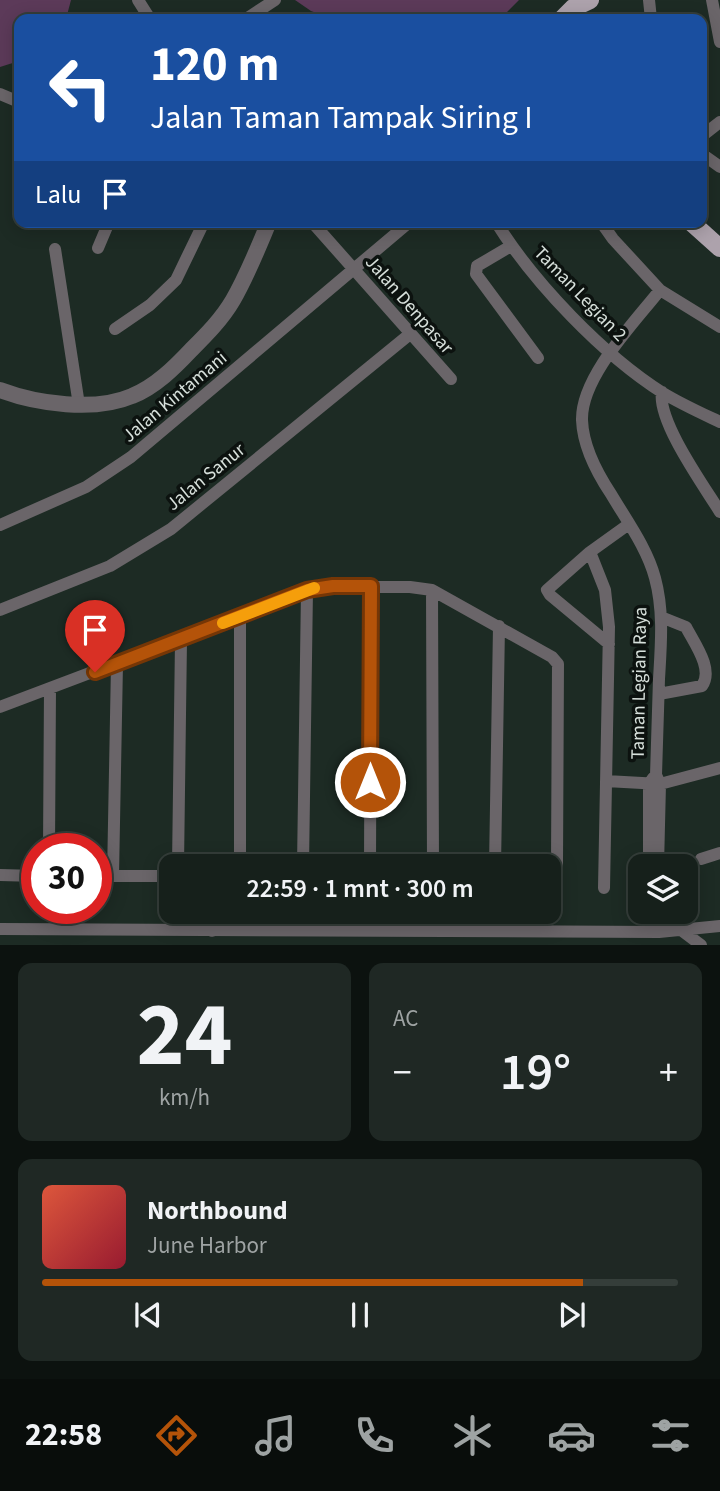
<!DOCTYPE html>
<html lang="id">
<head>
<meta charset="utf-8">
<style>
  body { margin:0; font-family:"Source Sans 3",sans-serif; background:#1f2824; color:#f1f3f6; height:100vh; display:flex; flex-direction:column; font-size:26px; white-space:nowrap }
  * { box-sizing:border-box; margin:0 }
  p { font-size:23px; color:#9ea3a3 }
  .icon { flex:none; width:38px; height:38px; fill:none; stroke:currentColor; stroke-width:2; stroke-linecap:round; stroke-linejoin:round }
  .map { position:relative; height:945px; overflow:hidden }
  .drawer { display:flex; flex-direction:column; gap:18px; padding:18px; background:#0c120f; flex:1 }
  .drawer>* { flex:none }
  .guide { position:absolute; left:14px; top:14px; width:693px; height:214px; border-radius:14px; box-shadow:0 4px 18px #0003,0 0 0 2px #353e3a; background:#1a4fa0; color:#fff; overflow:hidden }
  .buttons { position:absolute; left:628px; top:854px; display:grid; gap:14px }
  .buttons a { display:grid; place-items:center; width:70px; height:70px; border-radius:14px; background:#16201b; box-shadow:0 4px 18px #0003,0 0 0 2px #353e3a; font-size:35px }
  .speed { position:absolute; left:21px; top:833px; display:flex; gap:14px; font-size:35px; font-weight:700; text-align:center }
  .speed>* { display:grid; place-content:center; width:91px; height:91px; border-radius:50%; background:#16201b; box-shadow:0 4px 18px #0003,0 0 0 2px #353e3a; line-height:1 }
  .speed .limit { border:10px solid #d22; background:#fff; color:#111 }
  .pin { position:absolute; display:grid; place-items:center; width:60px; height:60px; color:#fff; margin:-72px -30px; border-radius:50% 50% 50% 0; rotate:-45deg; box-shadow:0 0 7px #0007 }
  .pin .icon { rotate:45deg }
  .me { position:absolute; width:77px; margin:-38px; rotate:0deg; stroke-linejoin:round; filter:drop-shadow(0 0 5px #0008) }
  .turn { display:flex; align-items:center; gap:24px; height:147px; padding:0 21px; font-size:32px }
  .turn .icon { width:91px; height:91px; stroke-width:2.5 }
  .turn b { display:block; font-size:49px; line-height:60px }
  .then { display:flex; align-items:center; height:66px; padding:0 21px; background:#0003; gap:14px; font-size:26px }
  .big { font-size:52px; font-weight:600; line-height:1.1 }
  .drawer .widget { flex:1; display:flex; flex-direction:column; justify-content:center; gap:10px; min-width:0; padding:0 24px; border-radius:14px; background:#1f2824 }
  .drawer .dial { align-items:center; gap:0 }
  .dial b { font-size:91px; line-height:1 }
  .song { display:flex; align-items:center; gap:21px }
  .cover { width:84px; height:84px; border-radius:10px; background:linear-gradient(135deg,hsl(10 70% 55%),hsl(350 70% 35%)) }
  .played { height:7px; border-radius:4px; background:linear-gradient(90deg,#b45309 85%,#353e3a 85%) }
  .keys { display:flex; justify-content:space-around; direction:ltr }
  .heat { display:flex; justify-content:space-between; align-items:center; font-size:38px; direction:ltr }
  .drawer .tiles { flex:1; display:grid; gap:18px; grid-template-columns:1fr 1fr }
  .widget:last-child { grid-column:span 2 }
  .trip { position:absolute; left:159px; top:854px; width:402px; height:70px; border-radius:14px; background:#16201b; box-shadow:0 4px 18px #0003,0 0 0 2px #353e3a; font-weight:600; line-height:70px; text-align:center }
  .menu { display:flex; height:112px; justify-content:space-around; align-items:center; background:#090d0b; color:#9ea3a3 }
  .menu .icon { width:49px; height:49px }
  .menu .active { color:#b45309 }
  .menu b { font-size:32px; color:#f1f3f6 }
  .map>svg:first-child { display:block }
</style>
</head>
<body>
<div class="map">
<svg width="720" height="945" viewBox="0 0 720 945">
  <rect width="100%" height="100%" fill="#1d2b24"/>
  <path fill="#5c3a59" d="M0,0H71L66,19H19V61L0,67Z
    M295,0H519L500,19H333L311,11Z"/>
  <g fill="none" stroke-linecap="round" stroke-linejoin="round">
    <path stroke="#6a6569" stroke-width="12" d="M138,0L150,19
      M649,0L651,19
      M712,0L720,42
      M246,19L275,0
      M0,94L19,102
      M702,136L720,122
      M702,154L720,167
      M312,222L451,379
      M496,222C534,283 603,355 663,393C681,404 701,413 720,422
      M601,222L613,239L660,290L720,327
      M511,246L477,266L476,274L538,358
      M98,248L109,222
      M55,249L79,405
      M115,329L150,305L176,280L204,222
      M662,392C657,421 704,486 720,512
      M0,525L86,487L131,457L406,225
      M590,552L605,590L609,627L604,888
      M432,590L433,866
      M0,610L110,566L171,529L410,334
      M609,644L550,595L547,590L590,552L629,524
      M659,694L702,686C714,669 694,643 686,627L661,617
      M0,707L317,587H410L432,590L552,657L558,664L557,864L556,871L550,877
      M606,781L660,784L720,768
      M49,849L50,688
      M701,859L720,853
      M178,866L181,640
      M240,866V616
      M303,866L307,590
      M370,866L371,586
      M495,866L499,626
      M649,866V784L653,778
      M658,866L660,784L656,775C657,743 658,711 659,679C661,645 664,611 655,578C647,548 627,521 611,494C597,473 583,446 582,420C581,377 634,323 660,290
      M0,875L37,876
      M96,876H172
      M113,876L117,664
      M211,912L212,931
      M659,912V932
      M0,929L659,932L720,926
      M681,930L701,945
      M649,931V912"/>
    <path stroke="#6a6569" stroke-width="16" d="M0,390C37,404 95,412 132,396C155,387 175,367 191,350C206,335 222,319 233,300C247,276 258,248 269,222"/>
    <path stroke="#ada2ac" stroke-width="18" d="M562,19L573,8L590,0
      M691,222L720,248"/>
  </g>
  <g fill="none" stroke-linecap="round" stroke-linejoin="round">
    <defs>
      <path id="route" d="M95,672L307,590L333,586H371L370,782"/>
    </defs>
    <use href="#route" stroke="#753606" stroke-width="18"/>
    <use href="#route" stroke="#b45309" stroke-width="12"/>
    <path stroke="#f59e0b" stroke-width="12" d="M223,623L314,588"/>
  </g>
  <g text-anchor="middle" stroke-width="7" stroke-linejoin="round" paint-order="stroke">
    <g font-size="19" fill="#d7e0db" stroke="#0c120f">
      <text transform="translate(581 293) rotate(46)" y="7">Taman Legian 2</text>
      <text transform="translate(410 304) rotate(49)" y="7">Jalan Denpasar</text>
      <text transform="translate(174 396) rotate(-40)" y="7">Jalan Kintamani</text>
      <text transform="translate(205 476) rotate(-39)" y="7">Jalan Sanur</text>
      <text transform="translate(638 683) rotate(-89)" y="7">Taman Legian Raya</text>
    </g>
  </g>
</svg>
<div class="buttons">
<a><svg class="icon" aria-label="layers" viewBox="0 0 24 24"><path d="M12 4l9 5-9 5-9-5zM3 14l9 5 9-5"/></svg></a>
</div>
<div class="speed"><div class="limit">30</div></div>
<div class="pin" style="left:95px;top:672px;background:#d93025"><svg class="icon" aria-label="arrive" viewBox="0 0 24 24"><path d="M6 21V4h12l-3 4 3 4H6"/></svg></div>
<svg class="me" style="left:370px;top:782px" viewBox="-20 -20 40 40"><circle r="17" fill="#b45309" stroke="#fff" stroke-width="3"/><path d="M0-11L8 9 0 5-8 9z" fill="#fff"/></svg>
<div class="trip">22:59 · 1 mnt · 300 m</div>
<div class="guide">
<div class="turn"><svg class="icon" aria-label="left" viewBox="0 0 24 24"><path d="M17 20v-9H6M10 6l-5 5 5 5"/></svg><div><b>120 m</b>Jalan Taman Tampak Siring I</div></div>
<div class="then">Lalu<svg class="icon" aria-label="arrive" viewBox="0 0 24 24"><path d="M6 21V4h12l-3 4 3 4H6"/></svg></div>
</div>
</div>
<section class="drawer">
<div class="tiles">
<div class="widget dial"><b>24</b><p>km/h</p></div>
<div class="widget"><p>AC</p>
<div class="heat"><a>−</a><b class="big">19°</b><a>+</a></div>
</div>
<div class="widget">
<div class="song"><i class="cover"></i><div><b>Northbound</b><p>June Harbor</p></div></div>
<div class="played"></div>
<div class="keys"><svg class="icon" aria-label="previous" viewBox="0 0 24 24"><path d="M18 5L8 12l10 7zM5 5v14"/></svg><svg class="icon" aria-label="pause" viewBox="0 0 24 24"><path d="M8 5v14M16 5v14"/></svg><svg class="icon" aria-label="next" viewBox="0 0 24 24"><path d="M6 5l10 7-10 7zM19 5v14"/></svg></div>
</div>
</div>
</section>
<nav class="menu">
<b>22:58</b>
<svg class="icon active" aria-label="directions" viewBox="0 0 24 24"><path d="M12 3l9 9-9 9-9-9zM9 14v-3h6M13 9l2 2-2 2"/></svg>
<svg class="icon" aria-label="music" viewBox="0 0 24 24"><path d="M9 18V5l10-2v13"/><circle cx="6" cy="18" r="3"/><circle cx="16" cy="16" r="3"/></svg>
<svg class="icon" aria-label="phone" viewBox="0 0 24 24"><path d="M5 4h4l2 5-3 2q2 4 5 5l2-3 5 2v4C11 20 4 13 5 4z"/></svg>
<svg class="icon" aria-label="climate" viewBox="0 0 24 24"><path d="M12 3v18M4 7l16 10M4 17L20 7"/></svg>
<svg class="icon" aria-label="car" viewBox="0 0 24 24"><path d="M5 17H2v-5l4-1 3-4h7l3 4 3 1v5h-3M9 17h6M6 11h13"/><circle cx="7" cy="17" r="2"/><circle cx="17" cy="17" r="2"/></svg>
<svg class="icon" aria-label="filters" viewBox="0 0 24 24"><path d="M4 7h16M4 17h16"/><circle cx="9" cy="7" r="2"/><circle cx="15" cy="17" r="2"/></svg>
</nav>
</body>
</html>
